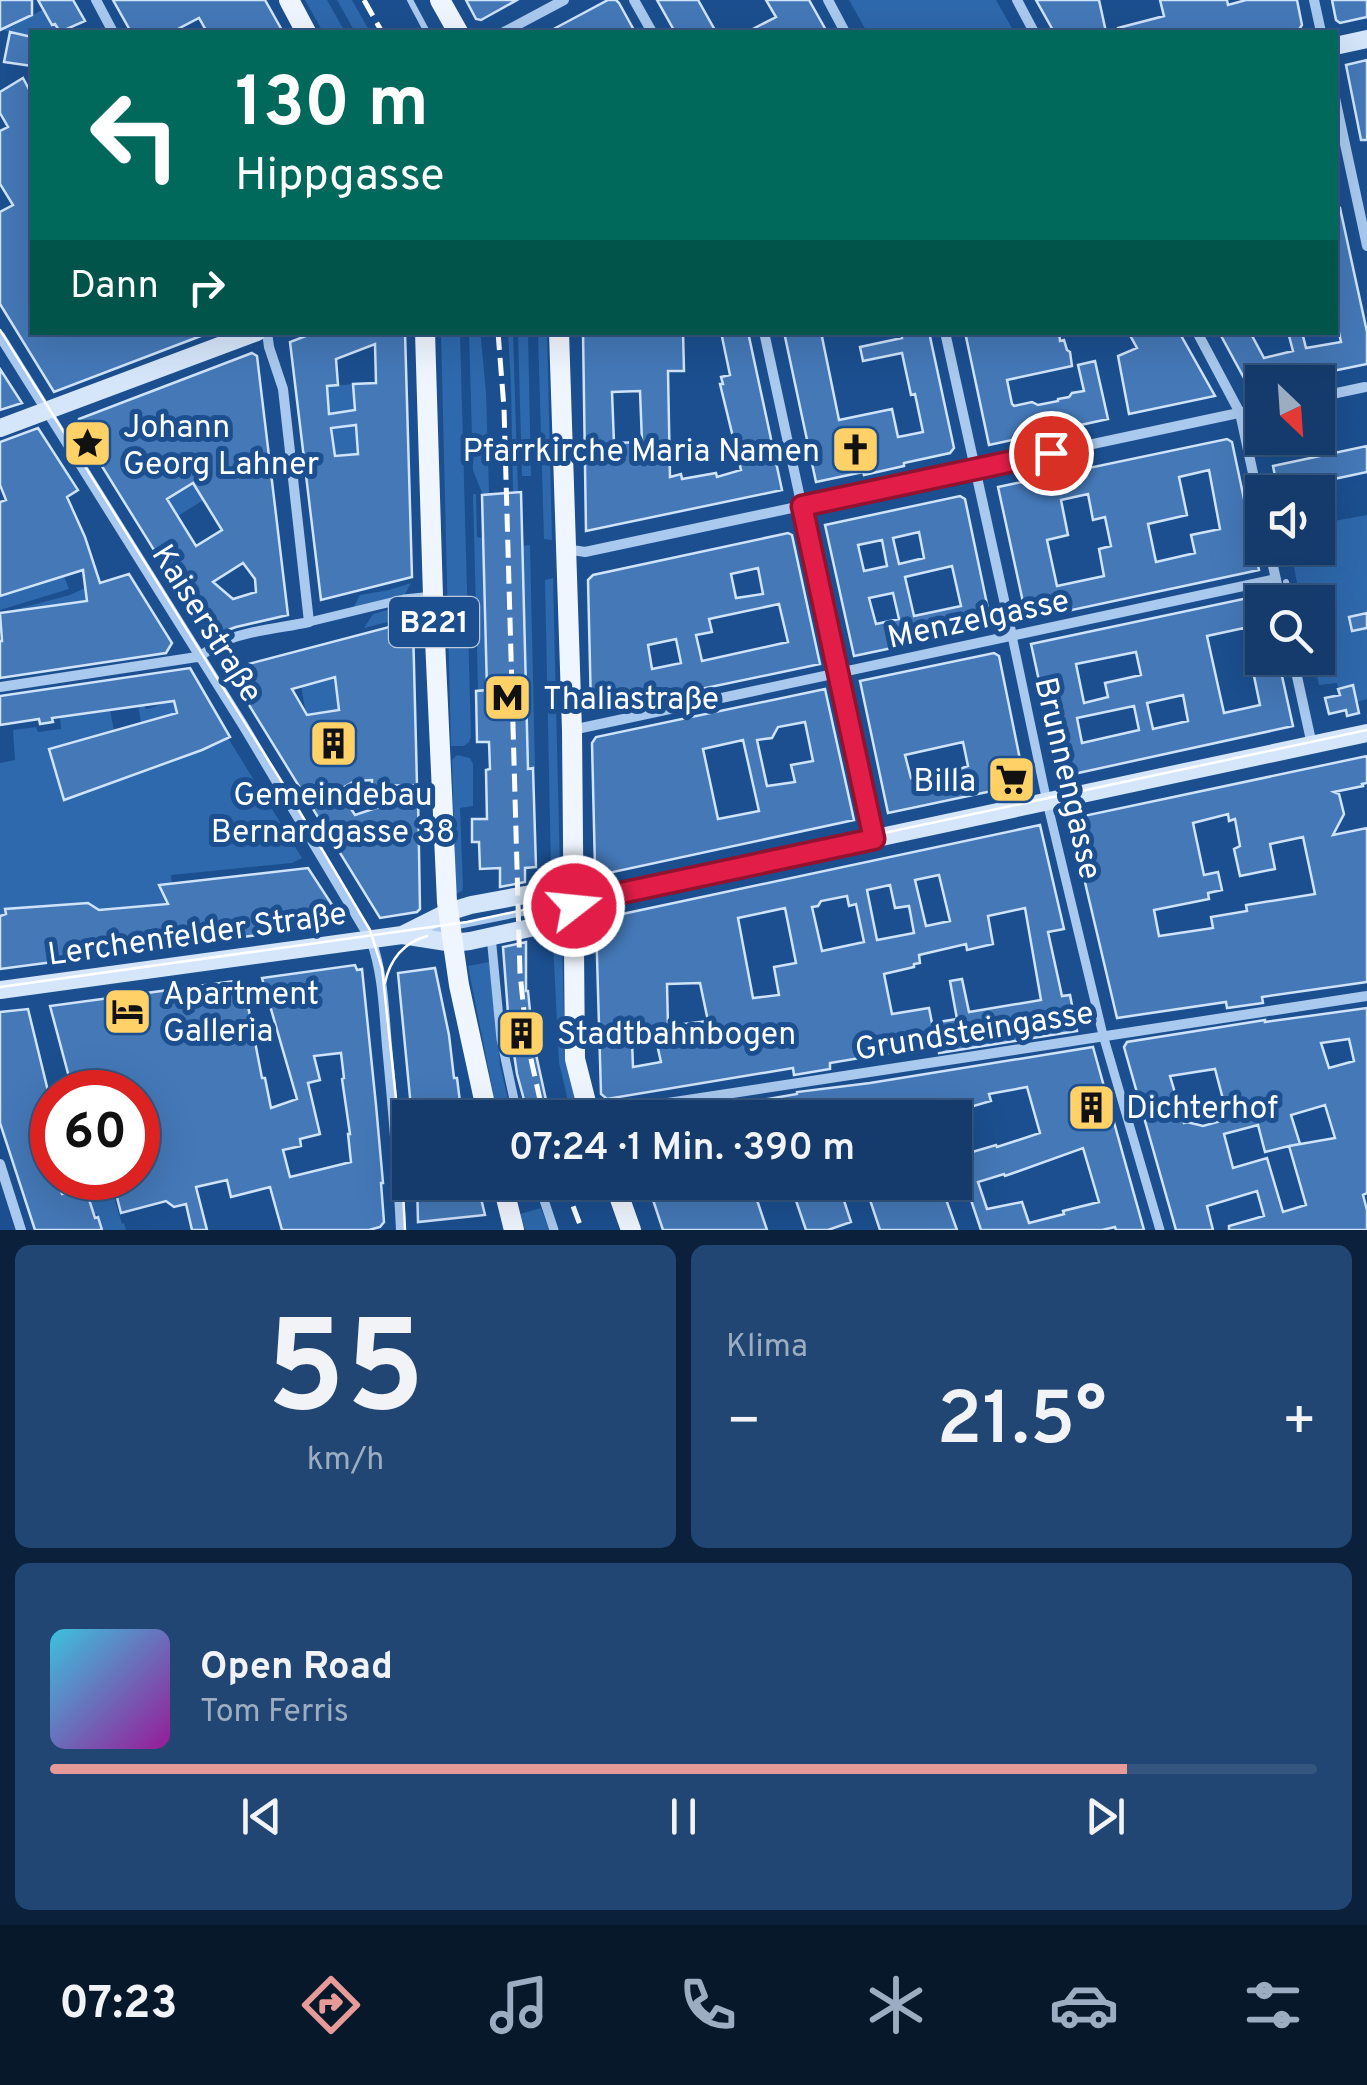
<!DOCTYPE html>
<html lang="de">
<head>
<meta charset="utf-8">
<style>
  body { margin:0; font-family:Overpass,sans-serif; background:#214673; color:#f1f3f6; height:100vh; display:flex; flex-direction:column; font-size:38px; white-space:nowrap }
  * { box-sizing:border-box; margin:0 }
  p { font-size:32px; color:#9dadc1 }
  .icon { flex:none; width:55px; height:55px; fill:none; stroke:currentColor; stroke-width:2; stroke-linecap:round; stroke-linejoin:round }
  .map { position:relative; height:1230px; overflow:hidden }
  .sheet { display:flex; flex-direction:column; gap:15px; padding:15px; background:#0b203b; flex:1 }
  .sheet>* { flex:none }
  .hud { position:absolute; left:30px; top:30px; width:1308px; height:305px; border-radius:0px; box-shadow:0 10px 40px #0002,0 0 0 2px #33557e; background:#00695c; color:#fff; overflow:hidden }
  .needle { width:65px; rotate:155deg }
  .buttons { position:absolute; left:1245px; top:365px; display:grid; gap:20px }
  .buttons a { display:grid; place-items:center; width:90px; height:90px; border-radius:0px; background:#143b6b; box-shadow:0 10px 40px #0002,0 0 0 2px #33557e; font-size:50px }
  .speed { position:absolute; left:30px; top:1070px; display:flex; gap:20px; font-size:50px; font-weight:700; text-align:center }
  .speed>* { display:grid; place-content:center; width:130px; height:130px; border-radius:50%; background:#143b6b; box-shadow:0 10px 40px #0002,0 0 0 2px #33557e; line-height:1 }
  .speed .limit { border:15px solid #d22; background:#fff; color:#111 }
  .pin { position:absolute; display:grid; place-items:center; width:85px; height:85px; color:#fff; margin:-42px; border:5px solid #fff; border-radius:50%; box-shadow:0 2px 10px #0007 }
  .me { position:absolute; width:110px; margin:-55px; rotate:74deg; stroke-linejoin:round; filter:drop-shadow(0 0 8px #0008) }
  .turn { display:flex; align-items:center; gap:35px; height:210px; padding:0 40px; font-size:45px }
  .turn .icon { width:130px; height:130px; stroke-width:2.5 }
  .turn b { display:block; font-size:70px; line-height:85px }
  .then { display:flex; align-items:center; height:95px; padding:0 40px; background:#0003; gap:20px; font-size:38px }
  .big { font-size:75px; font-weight:600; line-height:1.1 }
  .sheet .tile { flex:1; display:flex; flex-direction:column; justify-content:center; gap:15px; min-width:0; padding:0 35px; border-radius:15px; background:#214673 }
  .sheet .dial { align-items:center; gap:0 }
  .dial b { font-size:130px; line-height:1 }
  .song { display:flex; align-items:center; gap:30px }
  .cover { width:120px; height:120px; border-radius:15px; background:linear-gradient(135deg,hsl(190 70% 55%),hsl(300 70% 35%)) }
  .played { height:10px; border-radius:5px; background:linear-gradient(90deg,#e69b98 85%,#33557e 85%) }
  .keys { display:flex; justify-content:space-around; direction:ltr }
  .heat { display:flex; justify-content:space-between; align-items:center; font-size:55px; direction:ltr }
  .sheet .tiles { flex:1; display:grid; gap:15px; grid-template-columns:1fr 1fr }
  .tile:last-child { grid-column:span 2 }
  .trip { position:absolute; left:392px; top:1100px; width:580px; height:100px; border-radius:0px; background:#143b6b; box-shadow:0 10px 40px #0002,0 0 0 2px #33557e; font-weight:600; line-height:100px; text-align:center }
  .tab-bar { display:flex; height:160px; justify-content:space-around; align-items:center; background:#08182b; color:#9dadc1 }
  .tab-bar .icon { width:70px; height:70px }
  .tab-bar .on { color:#e69b98 }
  .tab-bar b { font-size:45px; color:#f1f3f6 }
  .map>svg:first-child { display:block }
</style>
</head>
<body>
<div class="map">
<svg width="1367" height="1230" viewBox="0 0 1367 1230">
  <rect width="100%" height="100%" fill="#1b4f8f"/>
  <path fill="#2e69ad" d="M305,0H327L345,32H323Z
    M337,0H352L370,32H355Z
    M849,0H996L1014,32H867Z
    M44,9L52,25L55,24L60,32H32V39L0,29L4,14L11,27Z
    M441,333H460L471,737L469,742L464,746H451Z
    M469,333H480L481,339L486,393L489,493H482L473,470Z
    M508,333H513L518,492H513L511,386Z
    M518,333H528L531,476H522Z
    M538,333H547L552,540L544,539Z
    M353,384L355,398L378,427L356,429L358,454L334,456L333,438H329V428L354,411L329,414L326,411L323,387Z
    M238,454L251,470L170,521L167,499Z
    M473,494H476L477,537L483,538L486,690H478Z
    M1367,515V699L1357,702V705L1342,708L1337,683L1319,685L1313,658H1318V602H1301L1290,548H1318V524Z
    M530,545L535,768L528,769L522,546Z
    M64,576L69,589L0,610V596Z
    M553,578L560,870H551L545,580Z
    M411,583L404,596L352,610L360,595L389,590Z
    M85,588L87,601L17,640L13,610L70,595Z
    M398,607L412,616L364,628L373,614Z
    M334,671L339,710L306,715L300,679L316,683L325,680L323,673Z
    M174,698L178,712L141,723L138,703H142L146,709C156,708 165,701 174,698Z
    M110,710L114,731L50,749L64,799L202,750L228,738L257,785L255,791L265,810L272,809L302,858L292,863L171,875L172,883L162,885L160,888L166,900L164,904L93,911L92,906L87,903L6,909V914L0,916V763L15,760L13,730L36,727L38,732L61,729L60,717Z
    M457,755L470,758L473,764V806L460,808L463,887L462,891L456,894L452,760Z
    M553,942H562L565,1053L579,1117H572L559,1063Z
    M489,962L500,1065L512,1117H498L468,966Z
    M110,1184L122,1224L124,1223L126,1230H102L97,1214H94L87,1191Z
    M541,1208L549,1230H525L520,1214Z"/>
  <path fill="#4478b7" stroke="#cfe3fa" stroke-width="2.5" fill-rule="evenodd" d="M0,0H32V15L0,30Z
    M38,0H73L85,21L60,32L55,24L52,25Z
    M113,0H265L283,32H207L199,18L172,32H131Z
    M466,0H517L481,20L476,19Z
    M608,0H616L619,3L635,32H548Z
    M657,0H698L716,32H675Z
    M766,0H809L827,32H747L776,17Z
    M1036,0H1099L1106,32H1054Z
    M1160,0H1227L1228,5L1246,0H1297L1302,25L1298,31L1293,32H1118V28L1164,16Z
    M1332,0H1367V17L1340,23L1336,20Z
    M10,32L32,37V66L4,62Z
    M1367,60V140H1361L1346,65Z
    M23,78L32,95V332L206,334L54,392L0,304V212L13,205L0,184V131L8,127L0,113V92Z
    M1340,208L1367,332V364L1279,382H1262V386L1250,389L1219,332H1250L1264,358L1293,351L1288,332H1302L1306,348L1341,342L1335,314V209Z
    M316,332H405L412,577L321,600L290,342ZM375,344L376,383L353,384L355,410L329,414L327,386L338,385L336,359ZM356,425L358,454L335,456L331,428Z
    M583,332H683L684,371H668L670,477L681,474L682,479L716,473L717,477L741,470L720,384H723L721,377L730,375L721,332H748L782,490L586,531ZM640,391L642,442L614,443L612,392Z
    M784,332H821L839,420L892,409L898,437L923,432L915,394L911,395L902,353L863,361L860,347L902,338L901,332H929L954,448L950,453L904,463V466L864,475L863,472L816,482Z
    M965,332H1059L1060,341L1064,340L1067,350L1070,352L1072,366L1007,380L1012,404L1014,406L1032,402L1038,405L1058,401V399L1069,397L1072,393L1084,391L1078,365L1095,361L1108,419L989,445Z
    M1138,332H1179L1215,396L1129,414L1118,356L1137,348L1131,337Z
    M252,353L257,356L288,615L236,627L208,637L77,426L79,419ZM193,483L222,530L196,546L167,499ZM243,563L255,579L256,592L233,599L213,582Z
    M0,369L22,403L0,410Z
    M38,428L78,490L67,497L85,537L100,583L129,574L172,643L166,653L0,678V641H2L0,613L87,601L83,570L0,596V502L6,500L0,485V442Z
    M1227,439L1232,442L1259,570L1030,619L1026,616L998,487ZM1209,470L1220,529L1191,535L1195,553L1156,562L1148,524L1187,515L1179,477ZM1088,494L1093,520L1105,517L1111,546L1099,549L1104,576L1057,586L1047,540L1068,535L1061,500Z
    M1367,446V472L1278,491L1273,466Z
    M521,492L528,769L533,768L536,867L525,868V882L500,887V868L480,869L479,842H472V819H487L486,770L490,769L489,742H477L476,691L487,690L482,495Z
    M960,496L965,499L991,623L988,628L854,656L825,525ZM919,532L924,558L899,564L893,538ZM882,540L887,566L864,571L858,545ZM952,566L961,606L914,616L905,577ZM893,593L899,619L876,624L869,598Z
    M788,533L792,535L820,664L596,711L591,708L588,580L593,575ZM758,568L763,594L736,598L731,574ZM779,604L788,642L702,661L696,635L712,632L709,619ZM676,639L681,663L652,669L648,645Z
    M1262,595V658H1278L1293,726L1060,777L1031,644ZM1244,628L1260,705L1224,713L1207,636ZM1136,652L1141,675L1105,683L1108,697L1084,703L1076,664ZM1183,695L1188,721L1153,729L1147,703ZM1134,706L1139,730L1082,743L1077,718Z
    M1367,613V628L1352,631L1349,617Z
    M408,622L413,626L417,785L372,786V780L355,781L339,790L355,815L418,794L420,909L417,912L380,918L230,674L233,668ZM335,677L339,710L307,715L292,689Z
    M994,653L999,656L1025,784L888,813L860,681ZM963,742L968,766L957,770L911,778L905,755Z
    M190,668L230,737L202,750L64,800L49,749L177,713L174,701L52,718L53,722L40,724L39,719L0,725V696Z
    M1353,685L1359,713L1347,716L1346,710L1329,714L1325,698L1340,695L1338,689Z
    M825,689L854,820L604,874L595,868L592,743L596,737ZM805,722L813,761L791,765L795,782L767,786L757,740L772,738L778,727ZM743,740L759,811L718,819L703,749Z
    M1367,756V783L1362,784L1363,786L1334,792L1339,794L1344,814L1333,835L1367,828V982L1262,997L1263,1003L1227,1008L1226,1002L1117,1018L1071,823L1074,818ZM1228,814L1229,821L1235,819L1240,846L1234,849L1240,876L1275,869L1270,844L1303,837L1315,894L1246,905L1247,911L1211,917L1213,928L1159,936L1154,910L1209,899L1208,893L1222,890L1218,872L1204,875L1193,823Z
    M1040,825L1064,929L1048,932L1062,996L1070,995L1077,1031L939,1053L937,1045L830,1063V1069L794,1075L793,1068L607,1099L601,1094L596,922L599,919ZM939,875L950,921L926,926L915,880ZM890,885L895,908L909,906L914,933L877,940L867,890ZM847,896L849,906L856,904L864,942L822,951L812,907L818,906L821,901ZM785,908L796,963L774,967L779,995L753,998L738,918ZM1025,908L1041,1000L969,1012L962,979L950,981L957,1019L932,1023L929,1008L892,1014L884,974L914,967V964L920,963L919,955L966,944L967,950L993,944L988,916ZM700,983L708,1021L668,1026L667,984ZM656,1040L661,1062L633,1067L632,1041Z
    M308,868L340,917L339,923L334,925L0,969V916L6,914L5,909L88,903L99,910L168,904L159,885Z
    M526,942V991H528L533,1041L550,1118H529L517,1074L508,1013L503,947Z
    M355,965L357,970L362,969L376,1105L383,1183H381L384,1222L380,1227L369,1230H282L270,1187L231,1197L227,1180L196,1187L207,1230H192L186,1204L174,1207L166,1201L121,1213L112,1178H138V1171L150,1167L138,1120V1092H73L50,1006L243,980L262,1078H265L271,1108L297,1099L262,978ZM341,1053L344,1078L342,1079L350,1134H348L351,1162L290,1177L283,1150L301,1146L300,1139L320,1134L308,1083L320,1080L314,1056Z
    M435,968L449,1035L454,1078H457L462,1118H412L398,973Z
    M1367,1008V1193L1363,1195L1367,1210V1230H1229V1226L1264,1216L1257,1191L1207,1206L1213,1230H1176L1124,1047L1127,1042L1265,1020V1022ZM1349,1039L1354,1061L1329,1068L1321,1043ZM1215,1069L1224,1103L1216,1104L1221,1121L1203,1126L1187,1122L1184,1123L1170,1076ZM1325,1105L1335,1138L1289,1146L1300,1144L1291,1115ZM1258,1125L1265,1152L1289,1146L1306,1205L1283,1212L1267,1158L1233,1168L1224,1134Z
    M28,1009L48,1091H52V1131L44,1133L52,1161V1178H58L62,1194L85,1187L95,1218L98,1217L102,1230H35L0,1123V1012Z
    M1093,1047L1144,1230H1116L1115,1227L1102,1230H981L955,1152V1118H958H697V1111L797,1094V1092L870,1083ZM1027,1087L1040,1133L997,1147L996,1145L969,1153L956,1111L991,1101L989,1094ZM1083,1148L1099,1202L1063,1211L1064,1214L1029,1223L1022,1202L987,1209L978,1182L1004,1174L1005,1176Z
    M417,1182H477L485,1215L418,1222Z
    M549,1182H595V1184L555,1199Z
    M647,1182H690L686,1199L739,1182H751L767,1230H663Z
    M800,1182H838L851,1222L828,1230H806L791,1186Z
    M869,1182H933L936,1190L942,1188L957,1230H880L869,1197L874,1196Z"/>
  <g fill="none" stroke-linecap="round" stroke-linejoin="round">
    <path stroke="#a9c9ee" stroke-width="6" d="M410,0L427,32
      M1286,582L1291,602
      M428,932L568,904"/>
    <path stroke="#a9c9ee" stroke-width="9" d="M309,622L404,599L433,596
      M1012,636L1047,802L1103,1035L1160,1230
      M491,936L501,1039L518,1118
      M538,1182L554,1230"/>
    <path stroke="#a9c9ee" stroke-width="10" d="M96,0L113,32
      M634,0L652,32
      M828,0L845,32
      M1017,0L1034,32
      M1314,0L1321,32
      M504,32L564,0
      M1335,98L1367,246
      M764,332L874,839
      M945,332L1012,636
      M1197,332L1240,413L1262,515
      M0,336L243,725L371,940C383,972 384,1011 387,1046C393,1107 398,1168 401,1230
      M1318,397L1365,387
      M1269,548L1281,602
      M566,549L585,552L1262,408
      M1293,658L1312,745
      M0,687L197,657C205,654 210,649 218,644C242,631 282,628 309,622L283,389L269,347L267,332
      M572,730L1276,579
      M589,1115L1367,996
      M0,1164L21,1230"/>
    <path stroke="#d6e6fa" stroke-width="18" d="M1335,46L1367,39
      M0,428L257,332
      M402,935L448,912L471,905L547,891L615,894
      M0,990L402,935L453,943L470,941L548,924L615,894L1367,733"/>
    <path stroke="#f0f6ff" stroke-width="20" d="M289,0L306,32
      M440,0L458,32
      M425,332L433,596L447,902L459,985L488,1118
      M559,332L572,730L575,1059L590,1118
      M502,1182L514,1230
      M614,1182L631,1230"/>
    <path stroke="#fff" stroke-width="2.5" d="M0,330L285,787L370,930L382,968L400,1136L405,1230
      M385,983C390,959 403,943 427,936
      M0,987L467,922L1367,730"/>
    <path stroke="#fff" stroke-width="5" stroke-dasharray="18 8" stroke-linecap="butt" d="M364,0L382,32
      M498,332L504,408L520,973L527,1041L544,1118
      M564,1182L582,1230"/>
  </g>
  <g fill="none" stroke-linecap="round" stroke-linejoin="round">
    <defs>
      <path id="route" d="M574,906V903L874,839L802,506L1051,453"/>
    </defs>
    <use href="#route" stroke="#92132f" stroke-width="25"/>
    <use href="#route" stroke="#e11d48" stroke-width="18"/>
  </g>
  <defs>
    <symbol id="sight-square" viewBox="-11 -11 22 22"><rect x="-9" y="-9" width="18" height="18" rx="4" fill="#ffd166" stroke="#1b4f8f"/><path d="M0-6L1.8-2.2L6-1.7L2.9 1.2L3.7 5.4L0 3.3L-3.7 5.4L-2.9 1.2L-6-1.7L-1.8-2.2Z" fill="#111"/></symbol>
    <symbol id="church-square" viewBox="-11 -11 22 22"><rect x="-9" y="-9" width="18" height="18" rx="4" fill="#ffd166" stroke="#1b4f8f"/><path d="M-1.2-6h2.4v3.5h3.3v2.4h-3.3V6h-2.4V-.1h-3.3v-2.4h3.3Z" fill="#111"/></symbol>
    <symbol id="metro-square" viewBox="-11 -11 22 22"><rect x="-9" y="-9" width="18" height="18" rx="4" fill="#ffd166" stroke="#1b4f8f"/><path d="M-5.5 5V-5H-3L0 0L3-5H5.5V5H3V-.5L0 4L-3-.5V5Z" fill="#111"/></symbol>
    <symbol id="building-square" viewBox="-11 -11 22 22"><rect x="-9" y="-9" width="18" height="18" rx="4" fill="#ffd166" stroke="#1b4f8f"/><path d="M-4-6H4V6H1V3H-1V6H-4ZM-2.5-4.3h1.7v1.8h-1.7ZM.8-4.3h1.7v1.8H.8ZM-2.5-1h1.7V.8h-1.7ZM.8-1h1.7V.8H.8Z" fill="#111"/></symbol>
    <symbol id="supermarket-square" viewBox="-11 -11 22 22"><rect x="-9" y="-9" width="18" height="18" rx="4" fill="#ffd166" stroke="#1b4f8f"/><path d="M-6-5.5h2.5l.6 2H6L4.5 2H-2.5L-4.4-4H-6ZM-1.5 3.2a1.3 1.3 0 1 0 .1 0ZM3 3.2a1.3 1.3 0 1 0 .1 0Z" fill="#111"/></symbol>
    <symbol id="hotel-square" viewBox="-11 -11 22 22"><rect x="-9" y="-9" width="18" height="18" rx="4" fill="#ffd166" stroke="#1b4f8f"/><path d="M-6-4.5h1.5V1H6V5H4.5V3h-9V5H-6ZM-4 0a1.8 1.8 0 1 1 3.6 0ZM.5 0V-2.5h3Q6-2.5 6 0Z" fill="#111"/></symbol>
  </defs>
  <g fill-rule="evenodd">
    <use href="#sight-square" x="60" y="416" width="55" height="55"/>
    <use href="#church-square" x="828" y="422" width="55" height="55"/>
    <use href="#metro-square" x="480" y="670" width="55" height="55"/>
    <use href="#building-square" x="306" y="716" width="55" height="55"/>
    <use href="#supermarket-square" x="984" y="752" width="55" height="55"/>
    <use href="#hotel-square" x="100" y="984" width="55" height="55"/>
    <use href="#building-square" x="494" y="1006" width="55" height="55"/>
    <use href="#building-square" x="1064" y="1080" width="55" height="55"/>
  </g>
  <g text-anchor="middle" stroke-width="10" stroke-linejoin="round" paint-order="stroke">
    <rect fill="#1b4f8f" stroke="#bbcadd" stroke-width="2.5" x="389" y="597" width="90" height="50" rx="8"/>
    <g font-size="30" font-weight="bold" fill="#fff">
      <text x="434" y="632">B221</text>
    </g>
    <g font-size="32" fill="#fff" stroke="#1b4f8f" text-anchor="start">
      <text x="123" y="437">Johann<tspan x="123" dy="37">Georg Lahner</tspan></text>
      <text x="820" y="461" text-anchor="end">Pfarrkirche Maria Namen</text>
      <text x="543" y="709">Thaliastraße</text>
      <text x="976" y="791" text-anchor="end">Billa</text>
      <text x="333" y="805" text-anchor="middle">Gemeindebau<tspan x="333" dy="37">Bernardgasse 38</tspan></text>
      <text x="163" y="1004">Apartment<tspan x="163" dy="37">Galleria</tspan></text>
      <text x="557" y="1044">Stadtbahnbogen</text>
      <text x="1126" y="1118">Dichterhof</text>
    </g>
    <g font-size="32" fill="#fff" stroke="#1b4f8f">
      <text transform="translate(978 618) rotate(-12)" y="11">Menzelgasse</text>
      <text transform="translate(208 623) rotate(58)" y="11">Kaiserstraße</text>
      <text transform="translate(1069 778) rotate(77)" y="11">Brunnengasse</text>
      <text transform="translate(197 933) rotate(-8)" y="11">Lerchenfelder Straße</text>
      <text transform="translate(974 1030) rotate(-9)" y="11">Grundsteingasse</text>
    </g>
  </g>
</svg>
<div class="buttons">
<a><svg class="needle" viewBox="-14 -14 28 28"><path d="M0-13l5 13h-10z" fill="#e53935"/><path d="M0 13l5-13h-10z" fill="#9dadc1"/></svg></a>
<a><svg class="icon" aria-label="sound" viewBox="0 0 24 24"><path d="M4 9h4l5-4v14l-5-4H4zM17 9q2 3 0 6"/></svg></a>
<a><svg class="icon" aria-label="search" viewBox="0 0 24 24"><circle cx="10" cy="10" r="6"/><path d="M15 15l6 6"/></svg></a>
</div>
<div class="speed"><div class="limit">60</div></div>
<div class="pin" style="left:1051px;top:453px;background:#d93025"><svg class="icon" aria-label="arrive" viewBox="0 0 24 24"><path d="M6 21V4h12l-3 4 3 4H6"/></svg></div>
<svg class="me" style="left:574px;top:906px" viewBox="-20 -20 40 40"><circle r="17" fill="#e11d48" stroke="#fff" stroke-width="3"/><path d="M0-11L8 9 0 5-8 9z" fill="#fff"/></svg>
<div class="trip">07:24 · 1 Min. · 390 m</div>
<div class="hud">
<div class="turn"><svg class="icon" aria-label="left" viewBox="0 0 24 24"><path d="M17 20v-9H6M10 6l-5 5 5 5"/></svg><div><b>130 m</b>Hippgasse</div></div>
<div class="then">Dann<svg class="icon" aria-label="right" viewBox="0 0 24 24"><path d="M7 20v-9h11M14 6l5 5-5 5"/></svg></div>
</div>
</div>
<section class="sheet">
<div class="tiles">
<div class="tile dial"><b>55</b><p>km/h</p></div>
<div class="tile"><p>Klima</p>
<div class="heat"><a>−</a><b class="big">21.5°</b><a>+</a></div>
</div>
<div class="tile">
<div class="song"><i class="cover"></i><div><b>Open Road</b><p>Tom Ferris</p></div></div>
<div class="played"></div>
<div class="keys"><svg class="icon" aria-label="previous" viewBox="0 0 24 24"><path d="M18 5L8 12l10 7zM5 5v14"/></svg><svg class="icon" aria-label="pause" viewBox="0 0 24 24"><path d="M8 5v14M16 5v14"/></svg><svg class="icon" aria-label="next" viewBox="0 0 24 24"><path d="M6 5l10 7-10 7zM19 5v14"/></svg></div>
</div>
</div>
</section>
<nav class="tab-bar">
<b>07:23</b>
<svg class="icon on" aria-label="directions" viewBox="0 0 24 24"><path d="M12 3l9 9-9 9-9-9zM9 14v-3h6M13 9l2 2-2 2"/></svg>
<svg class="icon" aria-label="music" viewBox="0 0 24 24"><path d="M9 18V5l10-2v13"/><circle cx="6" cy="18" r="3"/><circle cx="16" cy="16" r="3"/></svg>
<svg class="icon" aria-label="phone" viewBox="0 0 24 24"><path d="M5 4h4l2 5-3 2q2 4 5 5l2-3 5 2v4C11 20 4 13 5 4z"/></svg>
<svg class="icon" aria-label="climate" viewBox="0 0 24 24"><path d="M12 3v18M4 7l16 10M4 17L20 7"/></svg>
<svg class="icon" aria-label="car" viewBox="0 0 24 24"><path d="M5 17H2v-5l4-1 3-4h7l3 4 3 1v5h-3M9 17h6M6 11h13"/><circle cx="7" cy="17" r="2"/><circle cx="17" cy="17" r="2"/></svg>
<svg class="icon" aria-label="filters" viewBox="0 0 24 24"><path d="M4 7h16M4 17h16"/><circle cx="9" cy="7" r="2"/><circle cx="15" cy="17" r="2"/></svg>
</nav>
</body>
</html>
